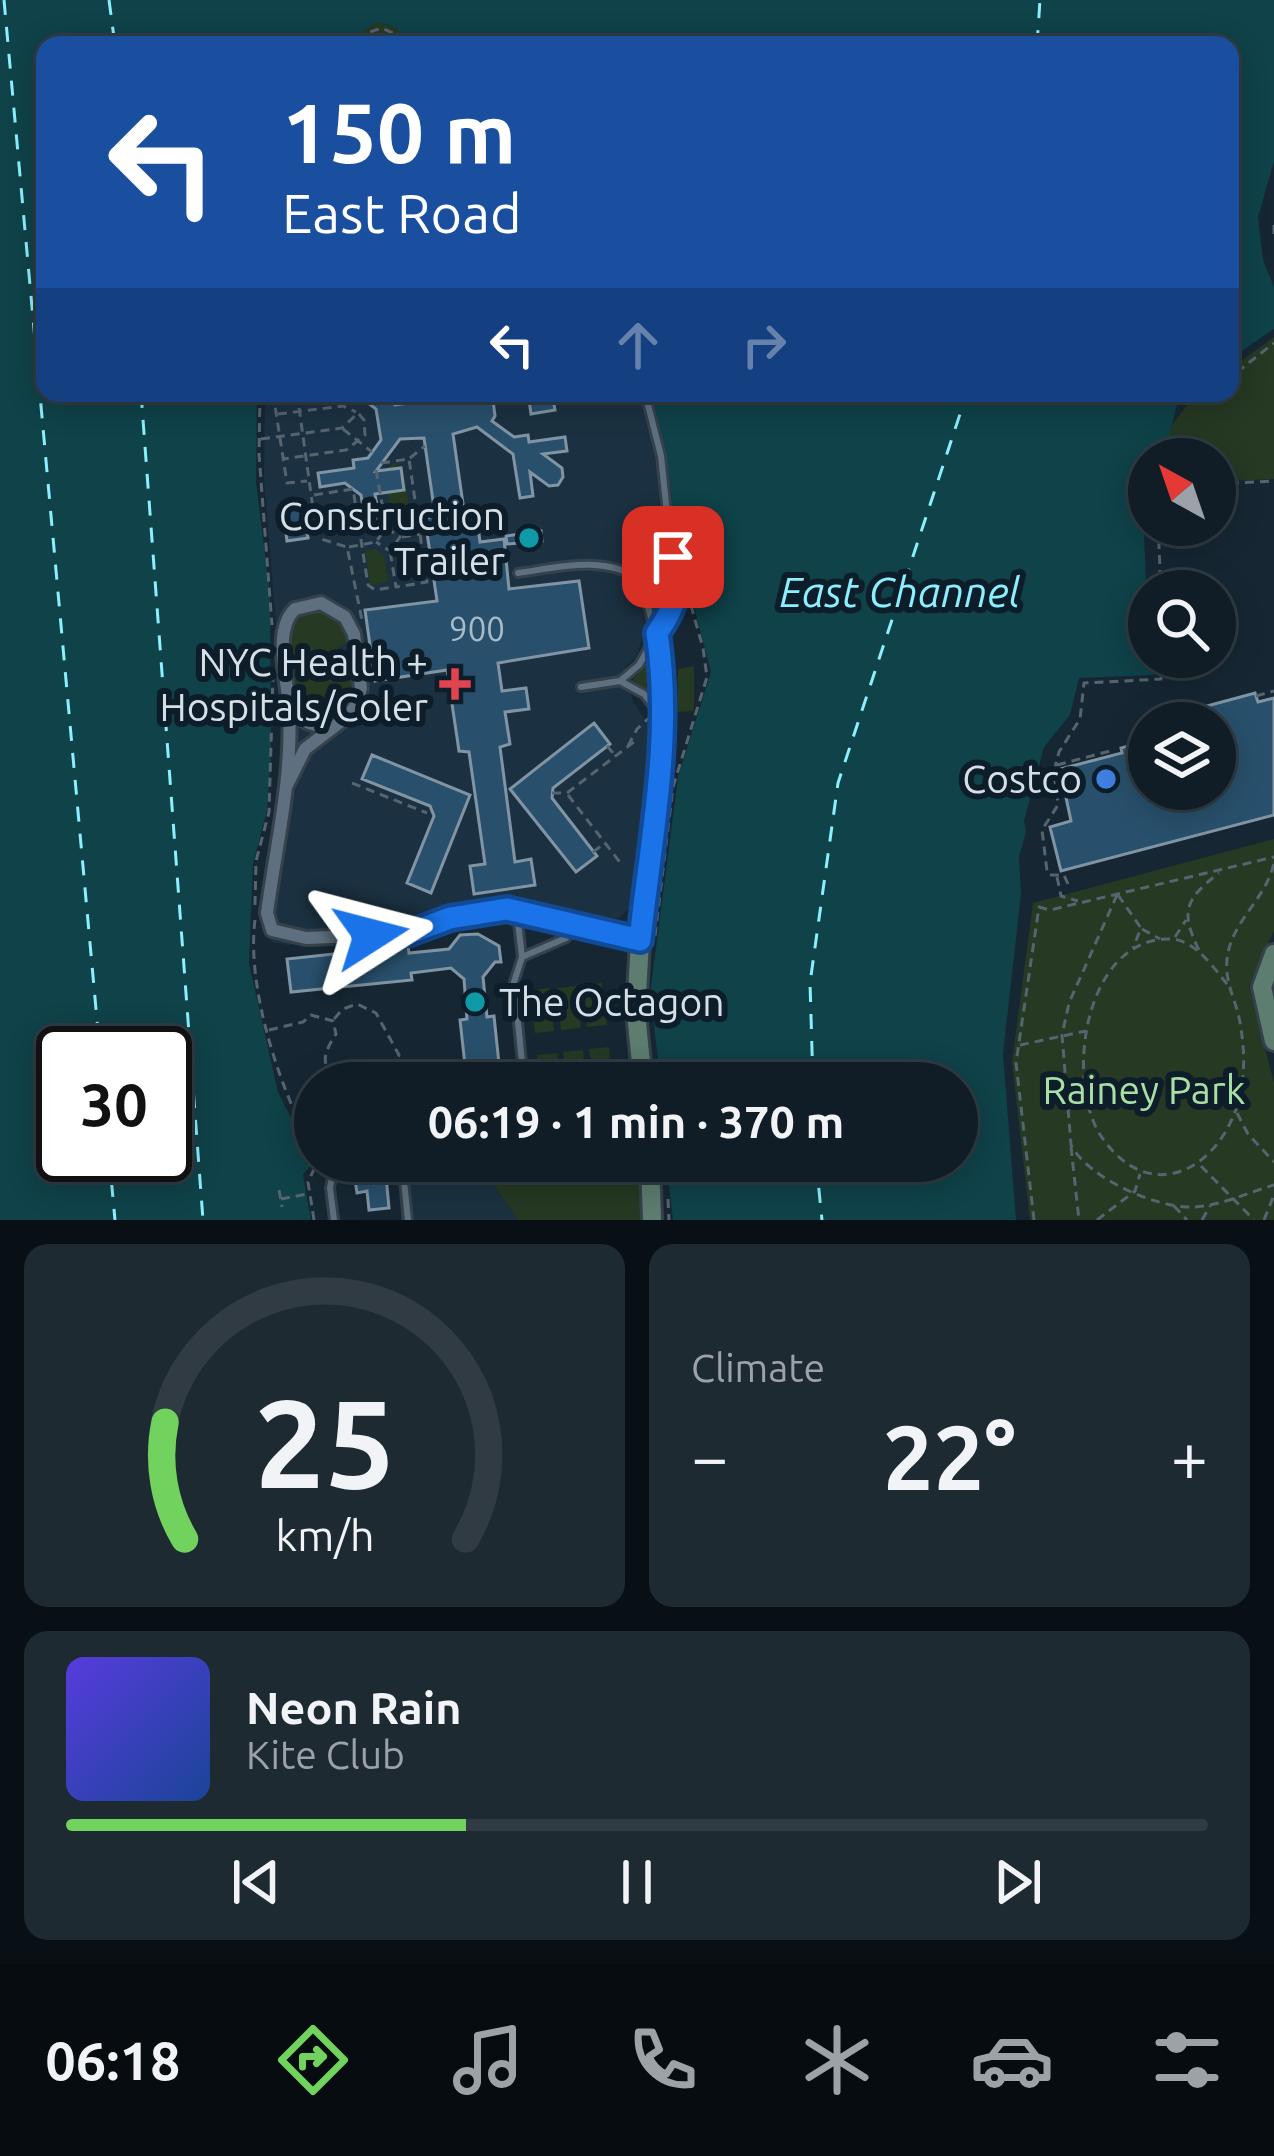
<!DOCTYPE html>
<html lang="en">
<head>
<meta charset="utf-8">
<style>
  body { margin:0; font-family:Ubuntu,sans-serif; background:#1e2a32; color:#f1f3f6; height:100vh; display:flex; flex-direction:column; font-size:45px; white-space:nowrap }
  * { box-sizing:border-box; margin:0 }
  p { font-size:39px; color:#9ca2a7 }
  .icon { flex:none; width:66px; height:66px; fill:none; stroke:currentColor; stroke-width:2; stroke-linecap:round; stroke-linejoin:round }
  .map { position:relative; height:1220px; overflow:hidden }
  .side { display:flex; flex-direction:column; gap:24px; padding:24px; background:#091015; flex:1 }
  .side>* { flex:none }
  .guide { position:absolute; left:36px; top:36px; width:1203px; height:366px; border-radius:24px; box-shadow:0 6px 30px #0003,0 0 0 3px #303b43; background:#1a4fa0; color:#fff; overflow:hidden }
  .needle { width:78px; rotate:320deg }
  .buttons { position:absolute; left:1128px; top:438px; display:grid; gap:24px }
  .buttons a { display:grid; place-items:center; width:108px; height:108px; border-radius:50%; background:#101d26; box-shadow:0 6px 30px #0003,0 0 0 3px #303b43; font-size:60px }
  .speed { position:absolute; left:36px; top:1026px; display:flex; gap:24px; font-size:60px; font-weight:700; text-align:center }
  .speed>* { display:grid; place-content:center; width:156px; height:156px; border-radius:50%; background:#101d26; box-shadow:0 6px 30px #0003,0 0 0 3px #303b43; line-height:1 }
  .speed .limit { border:6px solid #111; border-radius:18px; background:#fff; color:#111 }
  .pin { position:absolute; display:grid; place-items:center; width:102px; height:102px; color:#fff; margin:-51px; border-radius:24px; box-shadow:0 6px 18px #0006 }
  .me { position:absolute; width:132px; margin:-66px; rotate:81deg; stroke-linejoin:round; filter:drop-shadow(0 0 9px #0008) }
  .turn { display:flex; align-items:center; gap:42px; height:252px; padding:0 48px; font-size:54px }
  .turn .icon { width:156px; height:156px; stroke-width:2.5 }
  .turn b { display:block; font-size:84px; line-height:102px }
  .lanes { display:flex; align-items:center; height:114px; padding:0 48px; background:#0003; justify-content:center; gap:60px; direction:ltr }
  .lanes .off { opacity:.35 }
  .big { font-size:90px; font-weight:700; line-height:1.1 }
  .side .tile { flex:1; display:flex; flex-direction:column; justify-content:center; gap:18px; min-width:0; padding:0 42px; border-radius:24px; background:#1e2a32 }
  .side .dial { align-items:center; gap:0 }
  .dial svg { height:312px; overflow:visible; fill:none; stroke:#303b43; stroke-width:7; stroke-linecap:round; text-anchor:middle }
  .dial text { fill:#f1f3f6; stroke:none }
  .song { display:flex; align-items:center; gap:36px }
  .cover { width:144px; height:144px; border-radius:18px; background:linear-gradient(135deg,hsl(250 70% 55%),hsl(220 70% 35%)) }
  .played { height:12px; border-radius:6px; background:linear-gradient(90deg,#71d25e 35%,#303b43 35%) }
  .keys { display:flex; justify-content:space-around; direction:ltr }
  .heat { display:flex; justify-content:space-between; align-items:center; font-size:66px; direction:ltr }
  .side .tiles { flex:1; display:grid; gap:24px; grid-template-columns:1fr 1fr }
  .tile:last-child { grid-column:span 2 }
  .trip { position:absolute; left:294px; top:1062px; width:684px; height:120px; border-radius:60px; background:#101d26; box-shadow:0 6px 30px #0003,0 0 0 3px #303b43; font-weight:700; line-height:120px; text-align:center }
  .tabs { display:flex; height:192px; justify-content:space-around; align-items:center; background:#060c0f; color:#9ca2a7 }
  .tabs .icon { width:84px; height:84px }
  .tabs .current { color:#71d25e }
  .tabs b { font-size:54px; color:#f1f3f6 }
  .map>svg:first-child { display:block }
</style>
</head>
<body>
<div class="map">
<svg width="1274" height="1220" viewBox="0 0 1274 1220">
  <rect width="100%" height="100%" fill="#162733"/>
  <path fill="#1b3141" d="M265,393H639L657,467L662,542L631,566L646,627L636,657L625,667L633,702L650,726L656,750L632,906L619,918L595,919L511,898L500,899L498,924L455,926L420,936L288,945L272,942L265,934L261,923L284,724L264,478Z
    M484,1161L486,1175L518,1220H401L398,1163Z"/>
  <path fill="#253923" d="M378,22L397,28L404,45H358L360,33Z
    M1274,337V479L1215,482V459L1170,457L1166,448L1171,426L1197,393H1230V369Z
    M393,463L403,467L413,531L401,533L393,528L384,470Z
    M415,542L420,578L400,581L396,555L404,544Z
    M376,549L385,557L388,582L370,585L365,550Z
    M661,569L673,579L672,601L662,617L649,584Z
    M319,609C338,613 345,624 350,641L339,647L332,665L343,679L355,680C356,714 323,733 298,706L290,636L298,615Z
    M651,658L656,660L657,699L632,681Z
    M694,666V711L677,712L678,669Z
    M1274,839V931L1249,986L1274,1083V1220H1030L1012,1062L1033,903Z
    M602,983L607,1025L587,1027L583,985Z
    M576,986L581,1028L561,1030L557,988Z
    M550,988L554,1031L535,1033L530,990Z
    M609,1047L613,1083H593L589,1049Z
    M583,1050L586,1083H566L563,1052Z
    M557,1053L560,1083H540L537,1055Z
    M484,1161H644L647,1220H518L486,1175Z"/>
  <path fill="#0f4249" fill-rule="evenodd" d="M0,0H1274V161L1258,217L1263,260L1274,287V329L1230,359V45H404L397,28L378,22L360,33L358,45H45V393H257L256,482L270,594L271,754L267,810L253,864L249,964L278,1092L313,1162L303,1175L311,1220H0ZM165,1053V1155H63V1053Z
    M651,393H1180L1166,448L1171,457L1199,459H1149V485L1143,508L1149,657H1153L1154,675L1079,678L1070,715L1044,747L1024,821L1026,832L1019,857L1021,894L1003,1054L1016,1220H673L666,1161H957V1083H661L650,994L664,886L678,777L711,672L677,542L666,452Z"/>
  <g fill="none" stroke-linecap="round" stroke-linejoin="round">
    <path stroke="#8beffd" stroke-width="3" stroke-dasharray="15 12" stroke-linecap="butt" d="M4,0L100,1053
      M109,0L115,45
      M1037,45L1040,0
      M141,393L203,1220
      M813,1083L810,983L838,783L967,393
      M109,1155L115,1220
      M816,1161L822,1220"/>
  </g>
  <path fill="#28506c" stroke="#8094a3" stroke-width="3" d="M355,393H379L395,405L483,393L493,400L495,416L492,421L514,437L528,435L529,442L565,437L567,451L543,454L562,468L563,477L558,485L549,486L530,472L533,496L520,498L513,454L477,427L453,434L464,511H476L480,542L504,539L509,589L579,581L589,648L498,663L502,691L526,688L529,709L505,712L510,744L500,747L515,862L531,859L535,885L474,894L470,866L485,864L469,752L459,751L447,670L375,681L365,610L437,601L425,519L435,515L424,438L400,439L376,471L401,468L404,490L375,494L379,518L365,520L361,495L345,483L320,487L318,473L354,468L353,460L368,458L381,440L376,409Z
    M528,393H552L555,410L531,414Z
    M304,507L308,538L287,541L283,509Z
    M541,531L542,541L507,544L506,536Z
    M1255,693L1258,702L1274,698V815L1061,871L1050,827L1071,821L1060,769L1122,753L1121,748L1149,740V789H1215V723H1155V720Z
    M594,723L610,744L553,788L552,798L597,856L576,872L510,789Z
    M372,755L470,795L431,893L407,883L434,816L430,806L362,779Z
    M478,934L499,946L501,962H495L483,977L487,1017L494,1016L501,1083H467L460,1020L467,1019L464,979L451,968L411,973L412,980L291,992L287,959L408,946L409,953L449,949L460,935Z
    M370,1164L371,1169L381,1167L382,1177L386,1176L389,1208L369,1210L367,1191L357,1193L353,1167Z"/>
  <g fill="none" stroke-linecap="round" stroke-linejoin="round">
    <defs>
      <path id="lane" d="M518,573C561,567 603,555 641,580
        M641,580L653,563L672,557
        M620,681L644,694L665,721
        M581,687L620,681L639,665L677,598L678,581L670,542L661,456L645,393
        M517,914L522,957L514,982L524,1083
        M640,936C649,854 670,770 665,688C662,650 650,617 641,580
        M522,957L566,938L575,927
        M402,1161L408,1220
        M334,1220L330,1188L335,1161"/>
      <path id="street" d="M289,709L307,722L327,729
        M287,785L305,749L348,716L357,703L361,688L354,634L345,617L321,603L295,609C272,631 288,680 289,708C293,777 276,845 267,913L272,930L306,938L404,934L450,918L507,909L640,940"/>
      <path id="secondary" d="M640,940L636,1013L643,1083
        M1274,954L1262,987L1274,1041
        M650,1161L652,1220"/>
    </defs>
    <use href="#lane" stroke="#35414b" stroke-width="12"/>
    <use href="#street" stroke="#35414b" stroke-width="18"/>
    <use href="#secondary" stroke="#35414b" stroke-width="24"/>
    <path stroke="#56646f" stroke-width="3" stroke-dasharray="9 6" stroke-linecap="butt" d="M363,45L370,32L382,28L393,33L398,45
      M1274,225V237
      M1237,372L1274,343
      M260,393L259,454L272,625
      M273,393L287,483L307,481
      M297,393L316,530L321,539L347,547L362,620
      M278,414L343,406L356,412
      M343,429L372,452
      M261,439L342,428L358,413L364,420L365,435L346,450L283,459
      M410,458L425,446
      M381,463L409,459L427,582L396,587L390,551
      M376,470L386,526
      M1215,484L1274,481
      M314,495L353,489L368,585L375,590L394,587
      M1158,525L1161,591
      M402,537L420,534
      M349,547L376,542L386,528L400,537L390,551L376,542
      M1256,696L1274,691
      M607,746L615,755
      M628,746L637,729L649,718
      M1057,765L1114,750
      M352,783L427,813
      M552,793H567L638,739
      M568,795L622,865
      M593,852L605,843
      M1057,877L1061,896L1078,901
      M1068,884L1064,875H1049L1047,871L1042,830L1058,805L1054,771L1059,752L1080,719L1084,683L1161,679L1164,657
      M1117,895L1069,1003L1062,1035L1071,1145C1088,1178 1156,1208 1192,1207C1218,1207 1249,1192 1274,1185
      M1118,895L1141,928L1133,948
      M255,905L256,861L269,812L273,676
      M255,920C246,989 281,1093 315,1153
      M1142,929L1160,939
      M655,936L673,787L707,677L703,648L688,595
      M1175,937L1186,920
      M1199,950C1180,912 1185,899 1219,873
      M1227,984C1213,967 1195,940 1171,939C1084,936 1063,1084 1103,1139C1153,1209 1224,1166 1240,1095C1246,1069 1244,1039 1238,1013C1233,995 1225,980 1227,960C1230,922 1266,900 1274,863
      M334,1019L343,1009L357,1004L376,1013L399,1055L388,1083
      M269,1030L303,1022L311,1015L333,1021L336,1034C323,1054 319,1066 340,1083
      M1020,1045L1086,1031
      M354,1083H377
      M1237,1113L1248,1134L1274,1162
      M1071,1147L1079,1220
      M1201,1166L1254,1220
      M279,1190L282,1207
      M281,1199L307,1194
      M668,1199L669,1220
      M1174,1206L1187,1220
      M314,1220L308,1182L318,1161
      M1034,1220L1016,1063L1039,907L1050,910L1274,857
      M1097,1220L1135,1191L1140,1174
      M1202,1220L1210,1206
      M1264,1220L1274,1195"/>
    <use href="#lane" stroke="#5e707f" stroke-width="6"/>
    <use href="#street" stroke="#5e707f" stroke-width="12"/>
    <use href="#secondary" stroke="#5c7d6f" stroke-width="18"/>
  </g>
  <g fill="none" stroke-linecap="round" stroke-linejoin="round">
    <defs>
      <path id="route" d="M371,935L410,933L450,918L507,909L640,940C651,836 673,737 657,633C676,606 681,589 673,557"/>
    </defs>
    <use href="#route" stroke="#114b97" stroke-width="30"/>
    <use href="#route" stroke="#1a73e8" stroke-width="21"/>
  </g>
  <g fill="#0f9aa8" stroke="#0d1d29" stroke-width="4.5">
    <circle cx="529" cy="538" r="12"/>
    <circle cx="475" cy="1002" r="12"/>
  </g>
  <path fill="#e0444e" stroke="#0d1d29" stroke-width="4.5" d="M449 666h12v12h12v12h-12v12h-12v-12h-12v-12h12z"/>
  <circle fill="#3f7fe0" stroke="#0d1d29" stroke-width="4.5" cx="1106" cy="779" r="12"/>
  <g text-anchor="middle" stroke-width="12" stroke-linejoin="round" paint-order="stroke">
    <g font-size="33" fill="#aabbc8">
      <text x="477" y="641">900</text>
    </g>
    <g font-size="39" fill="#d5dfe7" stroke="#0d1d29" text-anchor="end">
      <text x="505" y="530">Construction<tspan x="505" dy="45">Trailer</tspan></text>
      <text x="428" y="676">NYC Health +<tspan x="428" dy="45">Hospitals/Coler</tspan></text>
      <text x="1082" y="793">Costco</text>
      <text x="499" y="1016" text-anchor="start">The Octagon</text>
    </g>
    <g font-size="39" fill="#a9dfa5" stroke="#0d1d29">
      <text x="1144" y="1104">Rainey Park</text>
    </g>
    <g font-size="42" font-style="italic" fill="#8beffd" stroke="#0d1d29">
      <text x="900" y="607">East Channel</text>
    </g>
  </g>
</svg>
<div class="buttons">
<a><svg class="needle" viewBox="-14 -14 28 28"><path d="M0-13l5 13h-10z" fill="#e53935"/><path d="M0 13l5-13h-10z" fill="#9ca2a7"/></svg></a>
<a><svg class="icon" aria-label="search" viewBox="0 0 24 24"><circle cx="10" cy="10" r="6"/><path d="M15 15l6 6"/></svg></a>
<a><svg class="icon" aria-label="layers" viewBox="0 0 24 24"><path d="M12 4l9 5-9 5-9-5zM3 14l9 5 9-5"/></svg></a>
</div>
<div class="speed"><div class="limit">30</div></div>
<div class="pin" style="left:673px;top:557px;background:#d93025"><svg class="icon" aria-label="arrive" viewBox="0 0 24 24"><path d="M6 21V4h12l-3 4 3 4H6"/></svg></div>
<svg class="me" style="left:371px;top:935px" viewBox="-20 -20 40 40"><path d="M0-17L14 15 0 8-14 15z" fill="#1a73e8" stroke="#fff" stroke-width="4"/></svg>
<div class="trip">06:19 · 1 min · 370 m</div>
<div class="guide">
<div class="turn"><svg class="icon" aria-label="left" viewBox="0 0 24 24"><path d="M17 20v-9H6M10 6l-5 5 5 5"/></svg><div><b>150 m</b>East Road</div></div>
<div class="lanes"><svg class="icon" aria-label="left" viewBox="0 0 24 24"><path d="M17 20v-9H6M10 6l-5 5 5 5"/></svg><svg class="icon off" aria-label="ahead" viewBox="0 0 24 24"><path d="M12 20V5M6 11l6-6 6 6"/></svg><svg class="icon off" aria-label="right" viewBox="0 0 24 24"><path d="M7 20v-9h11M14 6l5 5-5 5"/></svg></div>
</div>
</div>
<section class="side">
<div class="tiles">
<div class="tile dial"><svg viewBox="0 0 100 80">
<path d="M14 69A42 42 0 1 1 86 69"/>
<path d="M14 69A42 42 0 0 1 9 39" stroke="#71d25e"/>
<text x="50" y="56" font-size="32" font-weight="700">25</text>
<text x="50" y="72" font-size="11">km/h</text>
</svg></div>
<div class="tile"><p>Climate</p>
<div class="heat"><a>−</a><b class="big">22°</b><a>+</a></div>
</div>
<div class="tile">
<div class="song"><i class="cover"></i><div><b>Neon Rain</b><p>Kite Club</p></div></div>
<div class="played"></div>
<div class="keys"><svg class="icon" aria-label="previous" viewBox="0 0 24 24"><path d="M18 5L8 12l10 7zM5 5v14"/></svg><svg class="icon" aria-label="pause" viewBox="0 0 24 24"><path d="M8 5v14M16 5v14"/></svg><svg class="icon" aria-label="next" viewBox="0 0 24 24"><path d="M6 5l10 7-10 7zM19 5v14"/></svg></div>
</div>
</div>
</section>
<nav class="tabs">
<b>06:18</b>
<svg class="icon current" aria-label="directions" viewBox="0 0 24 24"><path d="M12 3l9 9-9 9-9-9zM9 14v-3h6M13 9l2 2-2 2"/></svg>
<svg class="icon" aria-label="music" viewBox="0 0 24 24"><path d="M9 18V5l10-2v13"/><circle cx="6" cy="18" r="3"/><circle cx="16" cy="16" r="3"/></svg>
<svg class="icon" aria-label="phone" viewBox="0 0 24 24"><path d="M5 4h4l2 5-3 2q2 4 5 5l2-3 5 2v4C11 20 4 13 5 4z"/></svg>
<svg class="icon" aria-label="climate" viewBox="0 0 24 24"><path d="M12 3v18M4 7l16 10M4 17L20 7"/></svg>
<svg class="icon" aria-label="car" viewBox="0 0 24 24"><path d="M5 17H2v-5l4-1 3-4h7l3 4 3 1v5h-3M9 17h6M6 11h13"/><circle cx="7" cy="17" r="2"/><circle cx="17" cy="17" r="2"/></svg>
<svg class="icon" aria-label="filters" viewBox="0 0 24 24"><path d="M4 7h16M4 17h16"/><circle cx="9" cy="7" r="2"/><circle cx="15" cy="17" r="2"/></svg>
</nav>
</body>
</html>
